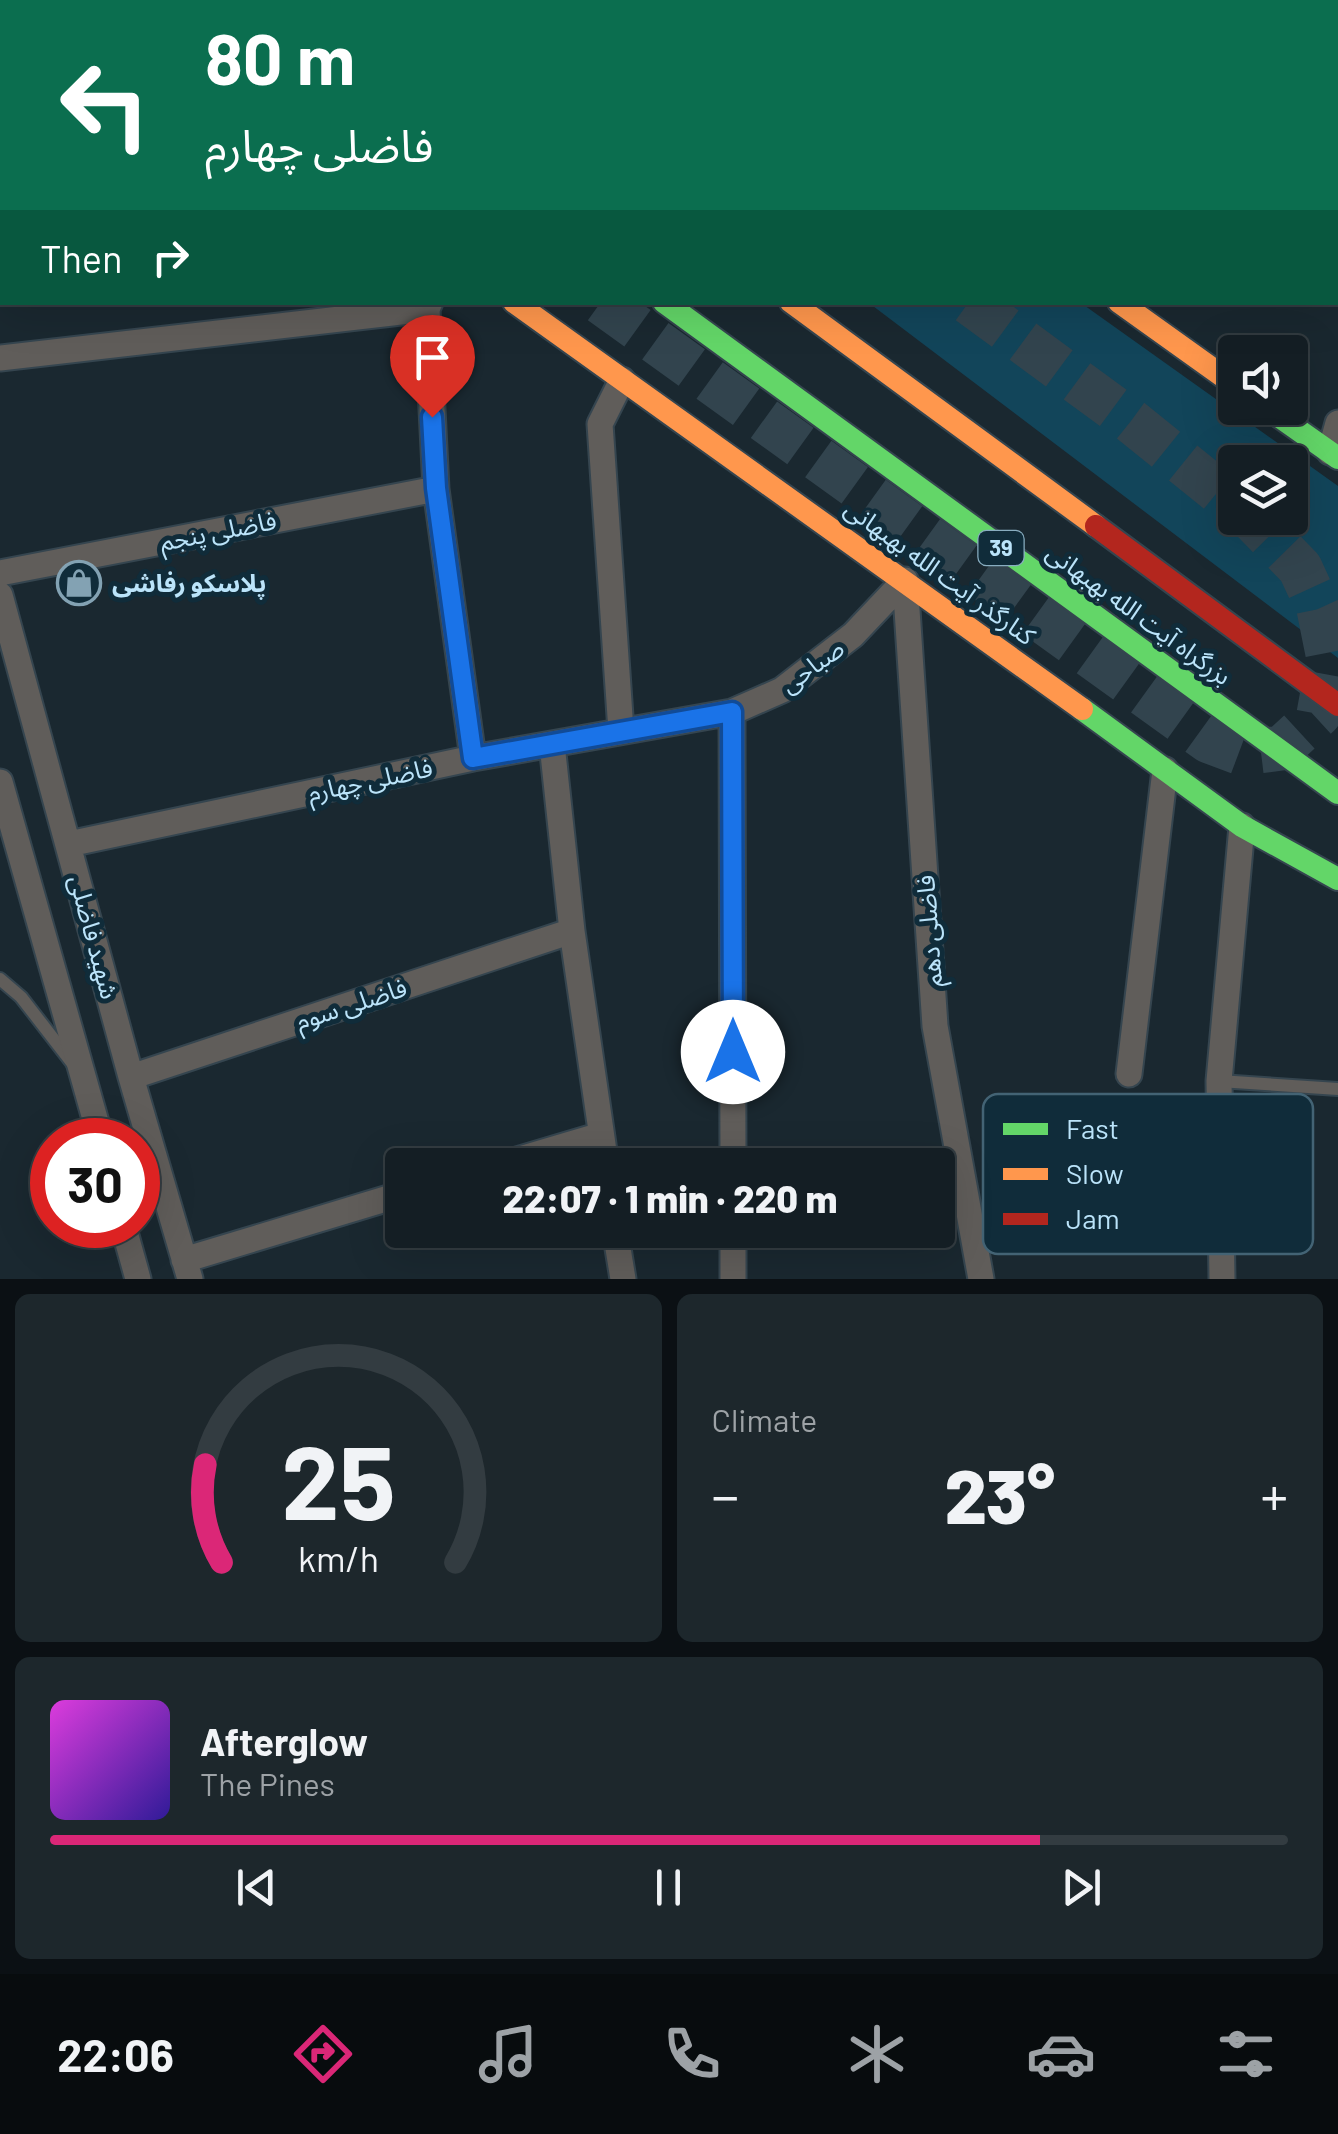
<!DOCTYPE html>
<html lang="en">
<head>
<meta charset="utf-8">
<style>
  body { margin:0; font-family:Barlow,"Noto Sans Arabic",sans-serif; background:#1d272c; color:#f1f3f6; height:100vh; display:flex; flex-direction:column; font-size:38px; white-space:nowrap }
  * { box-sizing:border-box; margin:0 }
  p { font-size:32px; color:#9da2a6 }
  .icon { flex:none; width:55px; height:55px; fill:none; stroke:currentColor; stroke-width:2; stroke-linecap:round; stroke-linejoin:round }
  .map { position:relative; height:1279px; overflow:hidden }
  .panel { display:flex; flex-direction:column; gap:15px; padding:15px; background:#0b1014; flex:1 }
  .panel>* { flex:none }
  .guide { position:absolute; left:0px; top:0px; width:1340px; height:305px; box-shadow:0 10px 40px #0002,0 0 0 2px #333c41; background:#0b6e4f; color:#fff; overflow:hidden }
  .controls { position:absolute; left:1218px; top:335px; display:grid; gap:20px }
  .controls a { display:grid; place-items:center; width:90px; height:90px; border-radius:10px; background:#141e24; box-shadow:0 10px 40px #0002,0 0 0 2px #333c41; font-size:50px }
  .speed { position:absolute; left:30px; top:1118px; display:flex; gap:20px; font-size:50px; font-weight:700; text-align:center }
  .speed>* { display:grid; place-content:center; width:130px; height:130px; border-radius:50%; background:#141e24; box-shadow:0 10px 40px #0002,0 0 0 2px #333c41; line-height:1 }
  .speed .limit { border:15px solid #d22; background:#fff; color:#111 }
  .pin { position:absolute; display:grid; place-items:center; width:85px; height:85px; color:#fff; margin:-102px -42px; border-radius:50% 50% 50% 0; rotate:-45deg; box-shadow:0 0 10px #0007 }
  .pin .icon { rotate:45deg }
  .me { position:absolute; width:110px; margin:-55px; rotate:0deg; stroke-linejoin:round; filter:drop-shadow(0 0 8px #0008) }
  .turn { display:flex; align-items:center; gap:35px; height:210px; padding:0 40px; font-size:45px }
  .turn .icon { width:130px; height:130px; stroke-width:2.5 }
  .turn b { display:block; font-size:70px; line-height:85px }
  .then { display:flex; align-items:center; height:95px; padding:0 40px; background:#0003; gap:20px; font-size:38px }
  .big { font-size:75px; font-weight:800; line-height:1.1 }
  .panel .widget { flex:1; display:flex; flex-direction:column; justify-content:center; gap:15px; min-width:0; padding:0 35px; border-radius:15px; background:#1d272c }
  .panel .dial { align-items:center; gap:0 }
  .dial svg { height:260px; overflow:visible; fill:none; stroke:#333c41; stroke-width:7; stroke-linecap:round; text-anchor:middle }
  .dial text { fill:#f1f3f6; stroke:none }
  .song { display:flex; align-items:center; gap:30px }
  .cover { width:120px; height:120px; border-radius:15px; background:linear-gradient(135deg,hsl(300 70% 55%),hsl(250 70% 35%)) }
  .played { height:10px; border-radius:5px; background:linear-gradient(90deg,#db2777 80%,#333c41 80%) }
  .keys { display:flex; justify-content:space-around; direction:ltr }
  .heat { display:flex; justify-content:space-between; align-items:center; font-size:55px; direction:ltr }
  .panel .tiles { flex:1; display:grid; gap:15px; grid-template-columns:1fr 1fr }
  .widget:last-child { grid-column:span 2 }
  .trip { position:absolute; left:385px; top:1148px; width:570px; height:100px; border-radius:10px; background:#141e24; box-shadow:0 10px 40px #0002,0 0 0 2px #333c41; font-weight:800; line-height:100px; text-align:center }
  .menu { display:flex; height:160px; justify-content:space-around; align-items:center; background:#080c0e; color:#9da2a6 }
  .menu .icon { width:70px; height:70px }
  .menu .current { color:#db2777 }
  .menu b { font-size:45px; color:#f1f3f6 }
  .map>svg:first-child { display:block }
</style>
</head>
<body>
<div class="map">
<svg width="1338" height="1279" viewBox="0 0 1338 1279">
  <rect width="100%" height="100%" fill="#1a2830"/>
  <path fill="#12455a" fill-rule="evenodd" d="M869,303H1081L1338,486V658ZM1235,462H1290V518H1235Z"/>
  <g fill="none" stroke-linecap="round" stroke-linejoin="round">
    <path stroke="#32444e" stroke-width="45" stroke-dasharray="45 22" stroke-linecap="butt" d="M565,0L568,2
      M601,302L1209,741L1241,753L1282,748L1319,714L1329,659L1319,609L1300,568L1251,518
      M969,302L1131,421L1235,505"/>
    <defs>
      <path id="lane" d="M0,979L21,997L73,1064
        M1219,1081L1338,1089"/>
      <path id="street" d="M744,2L745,0
        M890,2L891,0
        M1181,2L1182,0
        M430,302L427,309L436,489L473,758
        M0,358L427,309
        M1330,452L1338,423
        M0,573L436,489
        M905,580L935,1026L981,1279
        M0,595L131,1077L190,1279
        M621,731L600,424L622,380
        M552,744L572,931L606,1165
        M0,782L101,1140
        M69,844L473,758L732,712
        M1129,1074L1165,770
        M131,1077L572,931
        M500,1165L601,1135
        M733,1165L732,712L782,690L853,635L905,580
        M123,1225L138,1279
        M615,1230L623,1279
        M733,1230V1279
        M184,1260L402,1194
        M1222,1279L1219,1081L1242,826"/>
      <path id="fast" d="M118,0L121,2
        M145,0L150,2
        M397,0L400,2
        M694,0L698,2
        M664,302L1338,793
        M1267,408L1338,458
        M1082,709L1242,826L1338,879"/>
      <path id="slow" d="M473,0L475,2
        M514,302L1082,709
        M791,302L1096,526
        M1119,302L1235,385"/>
      <path id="jam" d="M1096,526L1338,705"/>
    </defs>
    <use href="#lane" stroke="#35454f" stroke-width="16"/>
    <use href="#street" stroke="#35454f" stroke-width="29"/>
    <use href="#fast" stroke="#35454f" stroke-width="26"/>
    <use href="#slow" stroke="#35454f" stroke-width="26"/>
    <use href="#jam" stroke="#35454f" stroke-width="26"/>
    <path stroke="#5c5f61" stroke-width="5" stroke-dasharray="2.5 8" stroke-linecap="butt" d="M600,2L601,0"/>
    <use href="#lane" stroke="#605d5a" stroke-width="12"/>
    <use href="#street" stroke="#605d5a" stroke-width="25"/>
    <use href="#fast" stroke="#63d668" stroke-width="22"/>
    <use href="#slow" stroke="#ff974d" stroke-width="22"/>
    <use href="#jam" stroke="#b3261e" stroke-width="22"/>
  </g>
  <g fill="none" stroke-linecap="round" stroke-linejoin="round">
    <defs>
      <path id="route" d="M432,417L436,488L473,758L732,712L733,1052"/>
    </defs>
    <use href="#route" stroke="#114b97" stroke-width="25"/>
    <use href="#route" stroke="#1a73e8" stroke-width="18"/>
  </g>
  <defs>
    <symbol id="shop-ring" viewBox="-11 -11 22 22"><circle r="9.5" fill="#102c3a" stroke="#83a2b3" stroke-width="1.5"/><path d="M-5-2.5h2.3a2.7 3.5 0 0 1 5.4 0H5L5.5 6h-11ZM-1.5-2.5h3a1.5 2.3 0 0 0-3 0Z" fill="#83a2b3"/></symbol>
  </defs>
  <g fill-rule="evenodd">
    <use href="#shop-ring" x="54" y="558" width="50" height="50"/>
  </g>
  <g text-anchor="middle" stroke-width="10" stroke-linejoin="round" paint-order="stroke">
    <rect fill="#102c3a" stroke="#88adc0" stroke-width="2.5" x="978.5" y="531" width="45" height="34" rx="8"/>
    <g font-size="22" font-weight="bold" fill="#bbe4fa">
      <text x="1001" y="556">39</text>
    </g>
    <g font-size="25" fill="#bbe4fa" stroke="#102c3a">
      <text transform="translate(218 531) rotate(-11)" y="9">فاضلی پنجم</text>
      <text transform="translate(940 572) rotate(36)" y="9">کنارگذر آیت الله بهبهانی</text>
      <text transform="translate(1139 614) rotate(36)" y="9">بزرگراه آیت الله بهبهانی</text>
      <text transform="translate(812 666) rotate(-36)" y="9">صباحی</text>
      <text transform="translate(370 780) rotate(-12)" y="9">فاضلی چهارم</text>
      <text transform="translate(929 931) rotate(-94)" y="9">فاضلی دهم</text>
      <text transform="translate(94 937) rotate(75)" y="9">شهید فاضلی</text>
      <text transform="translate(351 1004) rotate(-18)" y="9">فاضلی سوم</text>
    </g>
    <g font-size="25" font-weight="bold" fill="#bbe4fa" stroke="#102c3a" text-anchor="start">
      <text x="112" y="592">پلاسکو رفاشی</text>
    </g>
  </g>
  <rect x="983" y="1094" width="330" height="160" rx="15" fill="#102c3a" stroke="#436374" stroke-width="2.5"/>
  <rect x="1003" y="1123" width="45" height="12" fill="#63d668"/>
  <rect x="1003" y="1168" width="45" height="12" fill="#ff974d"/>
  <rect x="1003" y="1213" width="45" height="12" fill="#b3261e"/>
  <g font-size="28" fill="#bbe4fa">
    <text x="1066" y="1139">Fast</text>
    <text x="1066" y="1184">Slow</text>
    <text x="1066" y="1229">Jam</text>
  </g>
</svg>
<div class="controls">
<a><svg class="icon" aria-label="sound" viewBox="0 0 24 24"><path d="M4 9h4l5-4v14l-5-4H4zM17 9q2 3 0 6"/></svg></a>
<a><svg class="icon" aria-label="layers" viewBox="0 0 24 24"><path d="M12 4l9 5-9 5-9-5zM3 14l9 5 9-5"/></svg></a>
</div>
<div class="speed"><div class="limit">30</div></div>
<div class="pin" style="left:432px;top:417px;background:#d93025"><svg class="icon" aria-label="arrive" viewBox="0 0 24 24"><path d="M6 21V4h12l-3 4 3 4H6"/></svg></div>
<svg class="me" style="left:733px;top:1052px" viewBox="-20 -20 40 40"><circle r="19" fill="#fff"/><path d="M0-13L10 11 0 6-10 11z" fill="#1a73e8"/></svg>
<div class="trip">22:07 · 1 min · 220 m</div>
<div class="guide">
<div class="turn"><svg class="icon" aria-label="left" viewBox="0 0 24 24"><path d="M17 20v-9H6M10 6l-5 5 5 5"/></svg><div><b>80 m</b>فاضلی چهارم</div></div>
<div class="then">Then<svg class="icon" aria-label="right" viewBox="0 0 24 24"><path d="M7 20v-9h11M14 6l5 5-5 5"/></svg></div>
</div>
</div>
<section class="panel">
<div class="tiles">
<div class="widget dial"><svg viewBox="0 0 100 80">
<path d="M14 69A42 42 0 1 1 86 69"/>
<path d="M14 69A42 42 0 0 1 9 39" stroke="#db2777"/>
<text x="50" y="56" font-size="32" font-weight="700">25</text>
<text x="50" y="72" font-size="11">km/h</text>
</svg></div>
<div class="widget"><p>Climate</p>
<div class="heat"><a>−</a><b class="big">23°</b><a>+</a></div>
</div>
<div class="widget">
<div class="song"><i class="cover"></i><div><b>Afterglow</b><p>The Pines</p></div></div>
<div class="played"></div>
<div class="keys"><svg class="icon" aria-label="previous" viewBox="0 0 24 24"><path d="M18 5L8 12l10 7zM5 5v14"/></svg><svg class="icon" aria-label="pause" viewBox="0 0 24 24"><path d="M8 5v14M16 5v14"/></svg><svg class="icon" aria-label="next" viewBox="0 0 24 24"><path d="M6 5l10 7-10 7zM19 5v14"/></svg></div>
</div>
</div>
</section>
<nav class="menu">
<b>22:06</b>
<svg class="icon current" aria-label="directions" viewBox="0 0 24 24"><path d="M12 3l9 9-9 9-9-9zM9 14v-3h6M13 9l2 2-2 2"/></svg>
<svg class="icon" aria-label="music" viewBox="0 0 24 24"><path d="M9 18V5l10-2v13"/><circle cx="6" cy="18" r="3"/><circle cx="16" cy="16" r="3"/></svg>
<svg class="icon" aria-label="phone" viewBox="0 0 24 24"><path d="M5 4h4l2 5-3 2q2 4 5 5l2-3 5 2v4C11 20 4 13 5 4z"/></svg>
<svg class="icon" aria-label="climate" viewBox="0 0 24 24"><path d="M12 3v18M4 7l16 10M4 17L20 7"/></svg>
<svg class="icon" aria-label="car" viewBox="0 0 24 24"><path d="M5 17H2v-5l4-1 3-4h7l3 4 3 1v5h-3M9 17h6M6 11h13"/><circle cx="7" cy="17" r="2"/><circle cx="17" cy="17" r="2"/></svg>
<svg class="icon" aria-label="filters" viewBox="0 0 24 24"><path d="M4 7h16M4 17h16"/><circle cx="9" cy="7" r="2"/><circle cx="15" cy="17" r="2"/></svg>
</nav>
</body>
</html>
